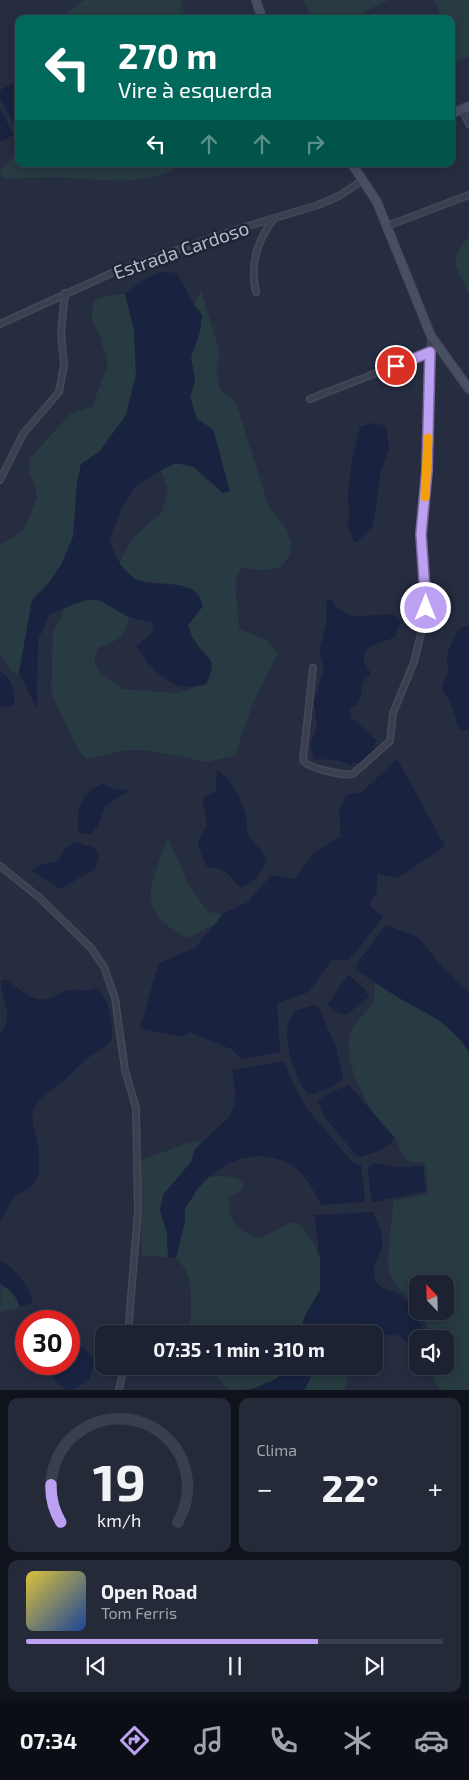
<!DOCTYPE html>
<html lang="pt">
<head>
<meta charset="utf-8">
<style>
  body { margin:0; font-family:"Exo 2",sans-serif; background:#252a39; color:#f1f3f6; height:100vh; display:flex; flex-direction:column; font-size:19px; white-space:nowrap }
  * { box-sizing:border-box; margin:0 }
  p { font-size:16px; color:#a0a4ab }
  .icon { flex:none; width:28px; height:28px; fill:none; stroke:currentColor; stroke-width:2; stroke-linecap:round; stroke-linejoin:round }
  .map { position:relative; height:1390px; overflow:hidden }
  .sheet { display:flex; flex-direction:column; gap:8px; padding:8px; background:#0f131b; flex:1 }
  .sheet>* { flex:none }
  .guide { position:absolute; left:15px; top:15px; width:440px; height:152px; border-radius:10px; box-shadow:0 2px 12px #0003,0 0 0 1px #3a3f4d; background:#00695c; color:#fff; overflow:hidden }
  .needle { width:32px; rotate:337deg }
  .tools { position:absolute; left:409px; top:1275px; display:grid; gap:10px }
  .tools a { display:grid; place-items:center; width:45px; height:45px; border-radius:10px; background:#1c2231; box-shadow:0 2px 12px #0003,0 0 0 1px #3a3f4d; font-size:25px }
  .speed { position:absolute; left:15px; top:1310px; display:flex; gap:10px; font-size:25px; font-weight:700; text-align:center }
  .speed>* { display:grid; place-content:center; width:65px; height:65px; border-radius:50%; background:#1c2231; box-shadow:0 2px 12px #0003,0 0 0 1px #3a3f4d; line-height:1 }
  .speed .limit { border:8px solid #d22; background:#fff; color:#111 }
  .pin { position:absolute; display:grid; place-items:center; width:42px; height:42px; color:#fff; margin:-21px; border:2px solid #fff; border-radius:50%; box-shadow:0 1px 5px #0007 }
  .me { position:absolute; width:55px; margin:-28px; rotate:0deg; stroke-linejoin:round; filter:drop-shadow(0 0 4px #0008) }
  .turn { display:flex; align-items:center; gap:18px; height:105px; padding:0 20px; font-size:22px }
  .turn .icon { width:65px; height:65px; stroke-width:2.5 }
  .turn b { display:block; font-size:35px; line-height:42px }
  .lanes { display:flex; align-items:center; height:48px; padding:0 20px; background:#0003; justify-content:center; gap:25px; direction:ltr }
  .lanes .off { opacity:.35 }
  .big { font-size:38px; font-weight:700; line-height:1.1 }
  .sheet .tile { flex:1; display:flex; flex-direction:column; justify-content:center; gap:8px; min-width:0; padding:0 18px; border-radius:10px; background:#252a39 }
  .sheet .dial { align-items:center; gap:0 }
  .dial svg { height:130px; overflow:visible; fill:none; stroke:#3a3f4d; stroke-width:7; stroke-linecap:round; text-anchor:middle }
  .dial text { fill:#f1f3f6; stroke:none }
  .song { display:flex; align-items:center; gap:15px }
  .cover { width:60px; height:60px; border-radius:8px; background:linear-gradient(135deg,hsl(50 70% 55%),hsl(220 70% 35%)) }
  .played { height:5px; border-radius:2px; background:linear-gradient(90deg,#bca0f2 70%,#3a3f4d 70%) }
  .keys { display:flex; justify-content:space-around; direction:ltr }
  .heat { display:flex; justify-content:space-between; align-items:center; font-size:28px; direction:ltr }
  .sheet .tiles { flex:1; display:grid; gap:8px; grid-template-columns:1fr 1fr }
  .tile:last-child { grid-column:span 2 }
  .trip { position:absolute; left:95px; top:1325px; width:288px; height:50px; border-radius:10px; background:#1c2231; box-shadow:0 2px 12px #0003,0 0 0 1px #3a3f4d; font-weight:700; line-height:50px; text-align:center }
  .menu { display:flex; height:80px; justify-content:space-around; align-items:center; background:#0b0e14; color:#a0a4ab }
  .menu .icon { width:35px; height:35px }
  .menu .on { color:#bca0f2 }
  .menu b { font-size:22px; color:#f1f3f6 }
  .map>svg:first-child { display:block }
</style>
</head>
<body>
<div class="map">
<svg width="469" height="1390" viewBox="0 0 469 1390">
  <rect width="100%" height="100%" fill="#262d41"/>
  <path fill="#283b42" d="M84,0H180L186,19H62L70,10Z
    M303,0H388L351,19H312Z
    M434,0H469V57L457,61L451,45V19H442Z
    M19,155V164H174L173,170C138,187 96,179 59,177C41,177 23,179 5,178L0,175V171L11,159Z
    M469,237V295C458,267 446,262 469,237Z
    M201,290L220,352L216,369L220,390L236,403L269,507L286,528L291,543L290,555L280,568L261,570L242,568L235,580L239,629L265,639L278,653L253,703L235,755L208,762L145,750H127L87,759L77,748L51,692L53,633L65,608C103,592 96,603 129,617C124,640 117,640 98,648L94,661L100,673L122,689L178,693L206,684C220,656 206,660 194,640C191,636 190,630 188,625L203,606L176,585L135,580L119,564L131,540L162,512L168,490L161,470L176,463L194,467L211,484L218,449L213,430L197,419L190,397L195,381L191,357L200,332L202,315L194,305Z
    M125,294L134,330L136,375L126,415L100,451L81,464L77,483L73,537L61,565L48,584L32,600L19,674L11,671L0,655V545L22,532L29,519L37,497L35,485L29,472L30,458L71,413L92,407L108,365L100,336L91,318L94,301L107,296Z
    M168,837L188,884L208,912L223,914L215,924L188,938C181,934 174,930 168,926C134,902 160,865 168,837Z
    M374,982L434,1016L457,1036L469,1052V1390H441L435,1383L430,1367L445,1366V1339H432L421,1311H445V1284H418L417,1306C409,1297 395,1287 390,1274C385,1259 393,1220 393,1201L428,1194L425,1163C421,1162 414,1163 410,1161C399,1157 401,1145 394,1137C390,1132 385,1128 381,1123C365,1104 343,1060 350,1035C356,1013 380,1010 374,982Z
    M203,1141L195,1149L191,1162L163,1195L160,1211L167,1232L168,1257L142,1256L138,1161L188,1143Z
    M225,1176L238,1179L244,1184L241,1190L228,1198L231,1216L236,1226L251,1236L261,1238L290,1223H297L302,1227L313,1242L320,1259V1290L306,1314L298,1334H190C190,1309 197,1276 176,1258L185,1219V1209L199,1187L209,1177Z
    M1,1284C10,1290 16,1295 20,1307L0,1312Z
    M205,1366H286C274,1388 252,1390 229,1390L214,1373Z
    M317,1366H353L346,1379V1390H304Z"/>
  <path fill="#19223f" d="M11,84H13L19,96V131L0,99V90Z
    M0,107L13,135L3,141H0Z
    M164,272L177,273L194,305L202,315L200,332L191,357L195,381L190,397L197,419L213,429L230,491L223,493L194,467L176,463L161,470L135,487L123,506L109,540C115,555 120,568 134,578C152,591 197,573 203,606L188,625C190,630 191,636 194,640C206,660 219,656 206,684C200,685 192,687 186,687C166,686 146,662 136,646L153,632L152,622L129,617L100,600L86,599L50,614L38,640L37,708L19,673L32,600L48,584L61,565L73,537L77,483L81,464L100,451L126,415L136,375L134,330L125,294C137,284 148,275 164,272Z
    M373,423L386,426L389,448L381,470L373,526L358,541L354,542L347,522C352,511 346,504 348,492C350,470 354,448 360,427Z
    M328,600H331C350,626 367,613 393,614L400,622L395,637C387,641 361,645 364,660C365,665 370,669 370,675L362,683V692L356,706L354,705L349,711L352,714L350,716L377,741L373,746L376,749L361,764L353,762L351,766C338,758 328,759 314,760L310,745L317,727L314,702L324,668L319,649L326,625V603Z
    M469,625V730H459L450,700L443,692L442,686L448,670L447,658L449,649L458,629Z
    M0,672C11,676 17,694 13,706L0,707Z
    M397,759L445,846L398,878L377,874V891L369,905L383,917L349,960L332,959L309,992L277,1003L280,1052L242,1059L231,1049L189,1032L181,1037L140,1028L159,963L195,948L223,914L248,902L271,875L294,879L314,853L341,836L339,810L346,795L362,792Z
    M217,769L228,779L239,796L246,814L247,834L267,858C264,870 255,883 242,887C235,885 236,881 230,876C224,869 215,868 206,866L198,846V841L207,825L203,801L204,797L216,791Z
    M103,783L112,789L130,790L105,806L99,824L91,834L78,833C77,807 79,795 103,783Z
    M75,842L94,848L99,854L95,868L91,871L61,889L31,870C35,868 40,865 44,864C54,862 61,863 63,850Z
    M386,925L418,937L444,969L469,992V1052C453,1028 439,1020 415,1007C395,996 374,983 355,969L358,962Z
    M347,976H350C356,982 367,989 369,997L346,1015L334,1011L328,1004Z
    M6,980C19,987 32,1003 47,999C55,998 61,991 69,990C80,988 82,994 95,988C110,995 114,1027 111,1042L84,1061L66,1079L41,1098L33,1110L32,1119L39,1152V1173L32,1186L15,1196L0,1221V1035C15,1012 2,1006 1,981Z
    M315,1005L319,1008L336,1047L343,1079L334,1086L310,1095C297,1086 288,1052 287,1037C286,1028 290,1019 295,1011Z
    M284,1061L293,1084L307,1109L353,1163L361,1165L365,1202L321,1205C313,1189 304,1171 288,1163C253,1145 212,1165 193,1196C191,1200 186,1205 185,1209C184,1213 186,1217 185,1221C182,1233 179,1245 176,1258L168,1257L167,1232L160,1211L163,1195L191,1162L195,1149L229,1117C238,1102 235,1086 232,1070Z
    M349,1085L394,1137L392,1143L376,1152L359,1157L355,1154L324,1116L317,1101L330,1092Z
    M376,1163L397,1167L423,1166L426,1191L374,1202L371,1199L368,1170L370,1165Z
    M373,1212C377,1222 384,1235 382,1246C380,1258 370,1265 375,1279C380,1291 392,1289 400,1295C410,1302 425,1327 424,1339H418L416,1354L403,1338L396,1335L382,1334L367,1328L348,1334H298L306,1314L320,1290V1259L314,1215Z
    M0,1260C16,1270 29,1285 33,1303L20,1307C16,1295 10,1289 0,1284Z
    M69,1323C73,1328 74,1335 78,1341C91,1359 99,1354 89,1379L77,1388L66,1390L57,1382L43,1364H69Z
    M286,1366H317L304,1390H250L278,1378Z"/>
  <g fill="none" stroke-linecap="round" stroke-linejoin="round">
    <defs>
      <path id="street" d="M462,109L469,124
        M387,226L469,195
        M256,292C250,265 256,242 273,220
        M0,324L114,272L238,229L318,205L339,196L363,180
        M310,399L430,352
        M0,480L23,434L59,392L64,365L61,333L65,293
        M313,668L303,760C307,768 343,776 353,774L390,741L393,713L414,662L424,621L426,586L421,534L427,471L431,337
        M0,866L40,898L91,948L104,967L115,998L125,1070L136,1108L138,1211L128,1334
        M119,1390L124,1366"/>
      <path id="secondary" d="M256,0L262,19
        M451,114L469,106
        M352,164L377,202L431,336L469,389"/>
    </defs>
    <use href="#street" stroke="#44495a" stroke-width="8"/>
    <use href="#secondary" stroke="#44495a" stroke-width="10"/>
    <use href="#street" stroke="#3a4050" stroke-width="5"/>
    <use href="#secondary" stroke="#484e63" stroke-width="8"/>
  </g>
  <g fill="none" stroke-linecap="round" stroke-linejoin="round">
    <defs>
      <path id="route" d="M396,366L430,352L427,471L421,534L426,608"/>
    </defs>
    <use href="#route" stroke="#7a689d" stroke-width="12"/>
    <use href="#route" stroke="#bca0f2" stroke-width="9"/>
    <path stroke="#f59e0b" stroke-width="9" d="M425,497L428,438"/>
  </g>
  <g text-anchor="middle" stroke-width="5" stroke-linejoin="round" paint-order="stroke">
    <g font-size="19" fill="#b7bbcb" stroke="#1f2536">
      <text transform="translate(181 250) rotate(-19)" y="7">Estrada Cardoso</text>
    </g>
  </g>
</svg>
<div class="tools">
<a><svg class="needle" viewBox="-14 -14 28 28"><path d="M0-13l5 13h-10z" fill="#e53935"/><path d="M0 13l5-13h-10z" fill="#a0a4ab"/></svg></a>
<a><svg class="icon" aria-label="sound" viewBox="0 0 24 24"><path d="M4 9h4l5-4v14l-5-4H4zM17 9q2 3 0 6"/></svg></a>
</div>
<div class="speed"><div class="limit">30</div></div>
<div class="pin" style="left:396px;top:366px;background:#d93025"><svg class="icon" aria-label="arrive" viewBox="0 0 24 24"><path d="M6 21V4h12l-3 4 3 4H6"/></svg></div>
<svg class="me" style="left:426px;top:608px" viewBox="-20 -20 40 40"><circle r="17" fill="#bca0f2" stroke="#fff" stroke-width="3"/><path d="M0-11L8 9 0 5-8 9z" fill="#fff"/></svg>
<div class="trip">07:35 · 1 min · 310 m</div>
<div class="guide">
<div class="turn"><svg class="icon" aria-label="left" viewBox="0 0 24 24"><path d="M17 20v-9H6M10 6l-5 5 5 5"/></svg><div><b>270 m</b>Vire à esquerda</div></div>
<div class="lanes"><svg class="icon" aria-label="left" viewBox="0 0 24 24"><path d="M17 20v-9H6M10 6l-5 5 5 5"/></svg><svg class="icon off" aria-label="ahead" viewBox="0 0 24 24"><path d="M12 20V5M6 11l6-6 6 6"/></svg><svg class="icon off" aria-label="ahead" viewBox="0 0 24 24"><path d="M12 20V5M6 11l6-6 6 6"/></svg><svg class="icon off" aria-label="right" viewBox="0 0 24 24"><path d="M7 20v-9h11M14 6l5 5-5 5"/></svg></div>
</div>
</div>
<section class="sheet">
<div class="tiles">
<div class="tile dial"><svg viewBox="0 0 100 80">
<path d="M14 69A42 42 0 1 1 86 69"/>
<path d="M14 69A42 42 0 0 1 8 46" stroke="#bca0f2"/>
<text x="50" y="56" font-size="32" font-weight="700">19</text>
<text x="50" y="72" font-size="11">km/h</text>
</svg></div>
<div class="tile"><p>Clima</p>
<div class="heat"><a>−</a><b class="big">22°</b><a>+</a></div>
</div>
<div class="tile">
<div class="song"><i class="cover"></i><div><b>Open Road</b><p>Tom Ferris</p></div></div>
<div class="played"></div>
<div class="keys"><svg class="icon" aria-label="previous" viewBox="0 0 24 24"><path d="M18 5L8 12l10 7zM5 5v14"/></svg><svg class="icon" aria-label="pause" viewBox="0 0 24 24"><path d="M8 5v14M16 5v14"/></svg><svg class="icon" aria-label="next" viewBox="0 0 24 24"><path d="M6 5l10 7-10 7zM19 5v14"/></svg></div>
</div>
</div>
</section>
<nav class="menu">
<b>07:34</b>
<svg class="icon on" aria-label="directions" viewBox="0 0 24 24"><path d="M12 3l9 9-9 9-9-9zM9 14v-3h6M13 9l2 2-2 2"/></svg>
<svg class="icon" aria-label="music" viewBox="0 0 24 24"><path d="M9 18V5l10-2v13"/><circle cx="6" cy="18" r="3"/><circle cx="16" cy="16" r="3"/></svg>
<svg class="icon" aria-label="phone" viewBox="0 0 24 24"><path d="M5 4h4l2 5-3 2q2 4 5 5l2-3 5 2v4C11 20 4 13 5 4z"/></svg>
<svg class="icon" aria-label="climate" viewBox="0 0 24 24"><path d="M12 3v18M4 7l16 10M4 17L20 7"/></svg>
<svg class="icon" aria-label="car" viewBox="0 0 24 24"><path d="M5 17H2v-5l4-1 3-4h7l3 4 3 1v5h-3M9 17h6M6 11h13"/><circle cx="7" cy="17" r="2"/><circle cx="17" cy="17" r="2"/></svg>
</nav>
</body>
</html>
